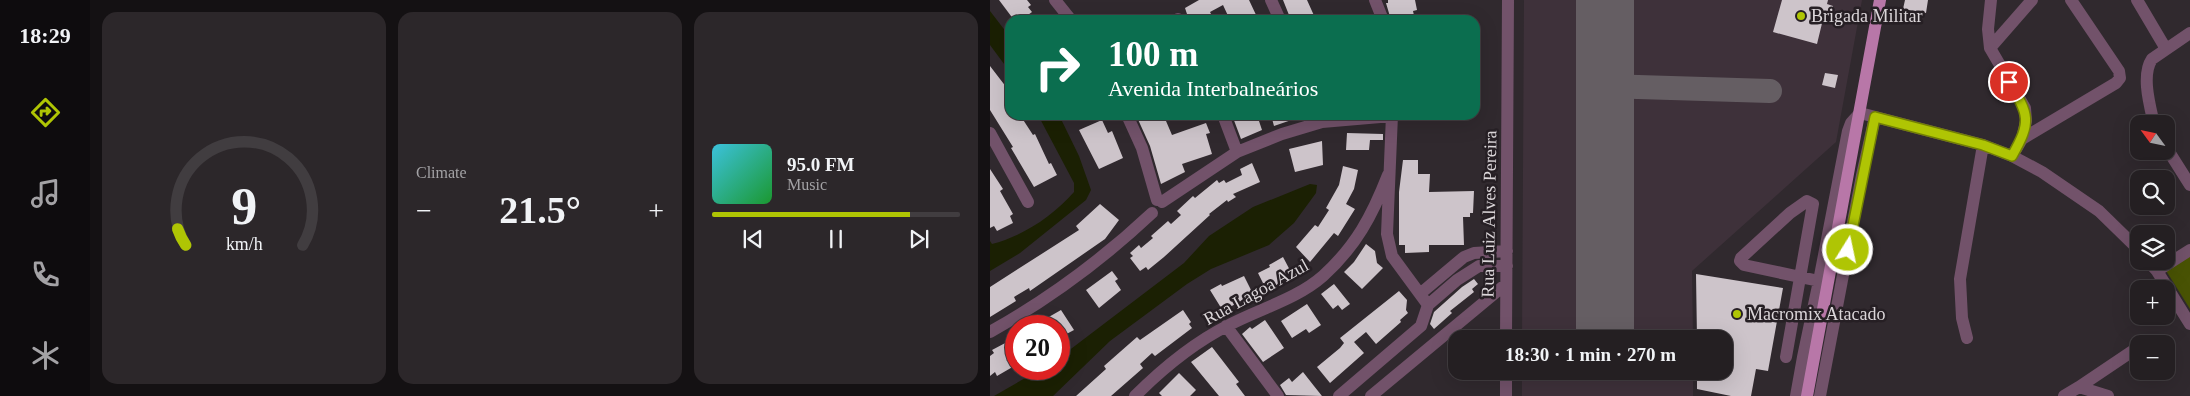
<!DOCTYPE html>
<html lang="en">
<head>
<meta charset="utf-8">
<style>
  body { margin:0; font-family:Georgia,serif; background:#2c272a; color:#f1f3f6; height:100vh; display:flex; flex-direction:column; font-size:19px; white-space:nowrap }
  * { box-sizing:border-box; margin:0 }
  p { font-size:16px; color:#a3a2a5 }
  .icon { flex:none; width:28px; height:28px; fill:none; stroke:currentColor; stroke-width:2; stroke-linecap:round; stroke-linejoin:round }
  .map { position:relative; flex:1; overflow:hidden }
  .side { display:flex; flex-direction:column; gap:12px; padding:12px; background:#141113; width:900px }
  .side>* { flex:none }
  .hud { position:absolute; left:15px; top:15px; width:475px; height:105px; border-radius:15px; box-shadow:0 5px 20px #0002,0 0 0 1px #413d40; background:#0b6e4f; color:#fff; overflow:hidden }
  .needle { width:32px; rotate:303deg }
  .tools { position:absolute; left:1140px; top:115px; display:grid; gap:10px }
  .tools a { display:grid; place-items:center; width:45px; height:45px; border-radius:10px; background:#241f22; box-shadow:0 5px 20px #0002,0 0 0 1px #413d40; font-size:25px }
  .speed { position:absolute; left:15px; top:315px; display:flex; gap:10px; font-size:25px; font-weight:700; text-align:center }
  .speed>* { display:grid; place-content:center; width:65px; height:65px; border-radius:50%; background:#241f22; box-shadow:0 5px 20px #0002,0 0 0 1px #413d40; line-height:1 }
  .speed .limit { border:8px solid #d22; background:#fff; color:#111 }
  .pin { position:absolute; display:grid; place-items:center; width:42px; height:42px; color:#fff; margin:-21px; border:2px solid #fff; border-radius:50%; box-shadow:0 1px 5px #0007 }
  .me { position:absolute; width:55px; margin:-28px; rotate:10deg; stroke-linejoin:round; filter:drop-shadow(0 0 4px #0008) }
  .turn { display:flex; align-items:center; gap:18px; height:105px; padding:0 20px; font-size:22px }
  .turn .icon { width:65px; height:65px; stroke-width:2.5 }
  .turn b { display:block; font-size:35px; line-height:42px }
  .big { font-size:38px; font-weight:800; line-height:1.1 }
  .side .card { flex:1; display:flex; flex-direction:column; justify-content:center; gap:8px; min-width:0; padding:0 18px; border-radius:15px; background:#2c272a }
  .side .dial { align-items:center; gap:0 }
  .dial svg { height:130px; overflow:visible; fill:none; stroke:#413d40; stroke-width:7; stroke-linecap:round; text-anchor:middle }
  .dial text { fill:#f1f3f6; stroke:none }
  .song { display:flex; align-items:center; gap:15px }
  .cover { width:60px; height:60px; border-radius:8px; background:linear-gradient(135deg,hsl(190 70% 55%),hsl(130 70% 35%)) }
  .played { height:5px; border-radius:2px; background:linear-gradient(90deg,#afc504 80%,#413d40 80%) }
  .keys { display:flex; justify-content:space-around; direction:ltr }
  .heat { display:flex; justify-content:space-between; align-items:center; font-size:28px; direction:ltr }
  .side .tiles { flex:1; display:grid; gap:12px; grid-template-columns:repeat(3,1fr) }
  .trip { position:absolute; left:458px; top:330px; width:285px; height:50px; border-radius:15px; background:#241f22; box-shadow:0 5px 20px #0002,0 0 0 1px #413d40; font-weight:800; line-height:50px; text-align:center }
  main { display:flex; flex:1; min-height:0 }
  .tabs { display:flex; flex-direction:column; width:90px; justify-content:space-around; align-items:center; background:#0e0c0e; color:#a3a2a5 }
  .tabs .icon { width:35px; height:35px }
  .tabs .active { color:#afc504 }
  .tabs b { font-size:22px; color:#f1f3f6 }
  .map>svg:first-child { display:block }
</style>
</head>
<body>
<main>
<nav class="tabs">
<b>18:29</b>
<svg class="icon active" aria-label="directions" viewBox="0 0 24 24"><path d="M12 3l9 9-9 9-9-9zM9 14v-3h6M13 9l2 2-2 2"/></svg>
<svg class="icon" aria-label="music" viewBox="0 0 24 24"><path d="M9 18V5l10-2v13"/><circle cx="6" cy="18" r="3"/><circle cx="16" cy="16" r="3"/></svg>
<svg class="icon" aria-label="phone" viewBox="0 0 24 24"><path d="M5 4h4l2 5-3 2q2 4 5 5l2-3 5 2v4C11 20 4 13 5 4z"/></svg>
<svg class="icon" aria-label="climate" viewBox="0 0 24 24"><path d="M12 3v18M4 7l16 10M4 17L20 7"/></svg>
</nav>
<section class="side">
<div class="tiles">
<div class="card dial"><svg viewBox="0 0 100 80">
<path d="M14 69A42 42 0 1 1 86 69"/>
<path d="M14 69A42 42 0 0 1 9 59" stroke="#afc504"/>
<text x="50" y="56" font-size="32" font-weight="700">9</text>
<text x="50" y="72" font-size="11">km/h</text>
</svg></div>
<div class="card"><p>Climate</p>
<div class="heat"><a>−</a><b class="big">21.5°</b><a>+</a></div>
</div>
<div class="card">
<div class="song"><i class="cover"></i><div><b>95.0 FM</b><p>Music</p></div></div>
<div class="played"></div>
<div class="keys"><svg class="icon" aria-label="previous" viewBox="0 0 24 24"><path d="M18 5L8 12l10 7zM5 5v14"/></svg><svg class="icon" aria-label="pause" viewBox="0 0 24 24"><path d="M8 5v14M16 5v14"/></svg><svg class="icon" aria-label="next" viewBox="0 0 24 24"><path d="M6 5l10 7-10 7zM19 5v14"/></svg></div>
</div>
</div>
</section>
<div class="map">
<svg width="1200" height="396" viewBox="0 0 1200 396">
  <rect width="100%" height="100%" fill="#30292e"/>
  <path fill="#3e313a" d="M534,0H872L846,142L702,271L703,339H532Z
    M532,371H703V396H532Z"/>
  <path fill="#495304" d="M1200,254V309L1175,269Z"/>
  <path fill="#1b2003" d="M0,11L20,37V72L0,45Z
    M48,115H69L89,156L101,190L96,200L30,253L0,271V241L2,244C33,236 63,216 84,192V183Z
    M320,184L327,185L326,193L304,223L279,245L221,269L197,284L120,341L63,396H4L51,369H69V358L194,263L219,236L263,207Z"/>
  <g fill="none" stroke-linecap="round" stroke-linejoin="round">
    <path stroke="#655e63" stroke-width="24" d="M615,86L780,91"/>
    <path stroke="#655e63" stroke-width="58" d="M615,0V339"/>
  </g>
  <path fill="#cdc4ca" d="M9,0H37L41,5L38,7L42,12L31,20H24Z
    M209,0H259L267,17L262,20H249L248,17L240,20L233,5L220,12L224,20H199L195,8Z
    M293,0H317L326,20H301Z
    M398,0H425L427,10L423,11L425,20H401L396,3H398Z
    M792,0H838L837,4L843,6L841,12L835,11L827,44L783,32Z
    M915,0H938L936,13L913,9Z
    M0,66L20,92V115H30L43,135L45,134L59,164L61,163L67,175L44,187L21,148L23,147L0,110Z
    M835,73L848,75L845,88L832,85Z
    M146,115H189L176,121L182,135L216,123L220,133L216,134L222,154L192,164L195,172L171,184L160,146Z
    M242,115H267L272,130L251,139Z
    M281,115H313V116L284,126Z
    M112,120L118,133L122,131L133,158L109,169L89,130Z
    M357,133L393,134V140H380L379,150H356Z
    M332,141L333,165L305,172L299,149Z
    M413,160H428V174H440L439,192L484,191L483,213H480V217H473L474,245H439V252L415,253V245H409V192Z
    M262,163L270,182L243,194L246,197L238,202L237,200L219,214L220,215L174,257L158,270L156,267L150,271L140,258L143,256L140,253L149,245L151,248L163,238L161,236L178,221L181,224L191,215L187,211L203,196L205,198L227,180L229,183L234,180L236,183L252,175L250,169Z
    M353,166L368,170L364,189L356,204L365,209L348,236L344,233L320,262L306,247L325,225L328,227L339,210L336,208L349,185Z
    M0,169L13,189L10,191L23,214L20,216L23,223L7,231L4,226L0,228Z
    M110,204L129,220L115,239L40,291L39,288L24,297L26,301L0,317V287L89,230L86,226Z
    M376,244L385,251L387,263L393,268L372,289L354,272L364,262Z
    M293,257L303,276L290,285L273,293L270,285L273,283L268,273L280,267L279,265Z
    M122,271L128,279L125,281L131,290L109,308L96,290Z
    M706,274L793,288L778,371L766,369L761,396H741L707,389V371H734V339H707Z
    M254,276L263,294L233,311L220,290L231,284L232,286Z
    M484,279L488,284L482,289L484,292L460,311L462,313L444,329L440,324L444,312L472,287Z
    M344,284L360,304L352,310L348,305L343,309L331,294Z
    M409,291L417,300L416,310L418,313L410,320L411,322L386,344L376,332L364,342L374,353L340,383L327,367L350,348L354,343L350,338Z
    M317,304L331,325L319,333L316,329L302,338L291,321Z
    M71,310L84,330L69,338V326H62L57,318Z
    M193,310L201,322L199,324L202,328L165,356L162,353L150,364L153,368L121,396H86L116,369L114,366L147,337L150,340Z
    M275,320L294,348L273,362L252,334L260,327L262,329Z
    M19,341L26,354V365L7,376L5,372L0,376V356L4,353L2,350Z
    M222,347L249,382L246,384L255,396H229L201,362Z
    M313,372L324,386L332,396L296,395L290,385L299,378L302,382Z
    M189,373L206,390L200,396H172L169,393Z"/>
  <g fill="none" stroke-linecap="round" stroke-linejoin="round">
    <path stroke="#72526a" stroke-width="12" d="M65,0L81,20
      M281,0L290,20
      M385,0L393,20
      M1001,0L998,29L1000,48L1035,108L1036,121L1032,139
      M1147,0L1176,49
      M188,19L189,20
      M1000,48L1042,0
      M137,115L152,148L167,200
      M233,115L247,152
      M1164,124C1160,106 1151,75 1162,59L1200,33
      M0,133L38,202
      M1176,147L1200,185
      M1022,156L1032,139L1126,83L1130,78L1129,71L1081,0
      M172,202L247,152L292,134L332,122L402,116
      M1158,261L1167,271L1200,324
      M1167,271L1200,250
      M829,281L858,131L861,123L870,113L993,145L1022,156L1052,172L1109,211L1149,250
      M431,293L474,257L484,253L517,251
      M438,305L467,280L489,266H517
      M236,326L288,396
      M0,332C59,299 113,259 162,213
      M977,338L972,318L970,279L993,145
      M516,339L518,0
      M796,357L823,204L817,201L800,213L751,258L750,261L754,265L829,281L813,357
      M516,371V396
      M1089,387L1147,348
      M145,396C172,369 205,342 239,325C269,309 307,299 333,276C366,246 382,216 398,175
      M349,396L431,326L438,305L402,256L397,234L402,115
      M381,396L516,284
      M806,396L813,357L821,358
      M830,396L872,175L885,117
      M1074,396L1089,387L1118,396"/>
    <path stroke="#b877a8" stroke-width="12" d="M817,396L890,0"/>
  </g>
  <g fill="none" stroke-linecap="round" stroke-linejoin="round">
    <defs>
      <path id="route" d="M858,250L885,117L993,145L1022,156C1042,121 1039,115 1019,82"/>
    </defs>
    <use href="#route" stroke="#728003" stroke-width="12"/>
    <use href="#route" stroke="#afc504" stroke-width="9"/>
  </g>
  <g fill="#afc504" stroke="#261f24" stroke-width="2">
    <circle cx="811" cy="16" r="5"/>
    <circle cx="747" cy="314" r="5"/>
  </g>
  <g text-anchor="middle" stroke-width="5" stroke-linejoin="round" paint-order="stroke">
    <g font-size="18" fill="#dbd6d9" stroke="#261f24" text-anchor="start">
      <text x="821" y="22">Brigada Militar</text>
      <text x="757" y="320">Macromix Atacado</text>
    </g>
    <g font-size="18" fill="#dbd6d9" stroke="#261f24">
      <text transform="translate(499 214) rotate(-89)" y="6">Rua Luiz Alves Pereira</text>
      <text transform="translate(266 292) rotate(-29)" y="6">Rua Lagoa Azul</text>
    </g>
  </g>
</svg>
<div class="tools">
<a><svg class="needle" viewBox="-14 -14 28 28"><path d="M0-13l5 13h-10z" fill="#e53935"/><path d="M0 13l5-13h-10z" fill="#a3a2a5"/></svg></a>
<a><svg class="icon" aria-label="search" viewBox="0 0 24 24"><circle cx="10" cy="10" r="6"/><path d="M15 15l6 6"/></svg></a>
<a><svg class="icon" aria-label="layers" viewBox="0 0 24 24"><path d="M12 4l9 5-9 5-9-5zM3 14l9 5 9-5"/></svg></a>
<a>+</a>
<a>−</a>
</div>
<div class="speed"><div class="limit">20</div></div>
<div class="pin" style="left:1019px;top:82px;background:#d93025"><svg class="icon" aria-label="arrive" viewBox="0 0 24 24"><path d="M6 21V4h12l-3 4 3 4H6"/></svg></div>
<svg class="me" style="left:858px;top:250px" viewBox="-20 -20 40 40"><circle r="17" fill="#afc504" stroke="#fff" stroke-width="3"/><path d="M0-11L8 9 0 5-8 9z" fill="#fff"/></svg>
<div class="trip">18:30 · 1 min · 270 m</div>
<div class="hud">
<div class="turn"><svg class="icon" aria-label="right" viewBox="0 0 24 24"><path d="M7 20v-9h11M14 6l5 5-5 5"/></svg><div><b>100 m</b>Avenida Interbalneários</div></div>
</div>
</div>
</main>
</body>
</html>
